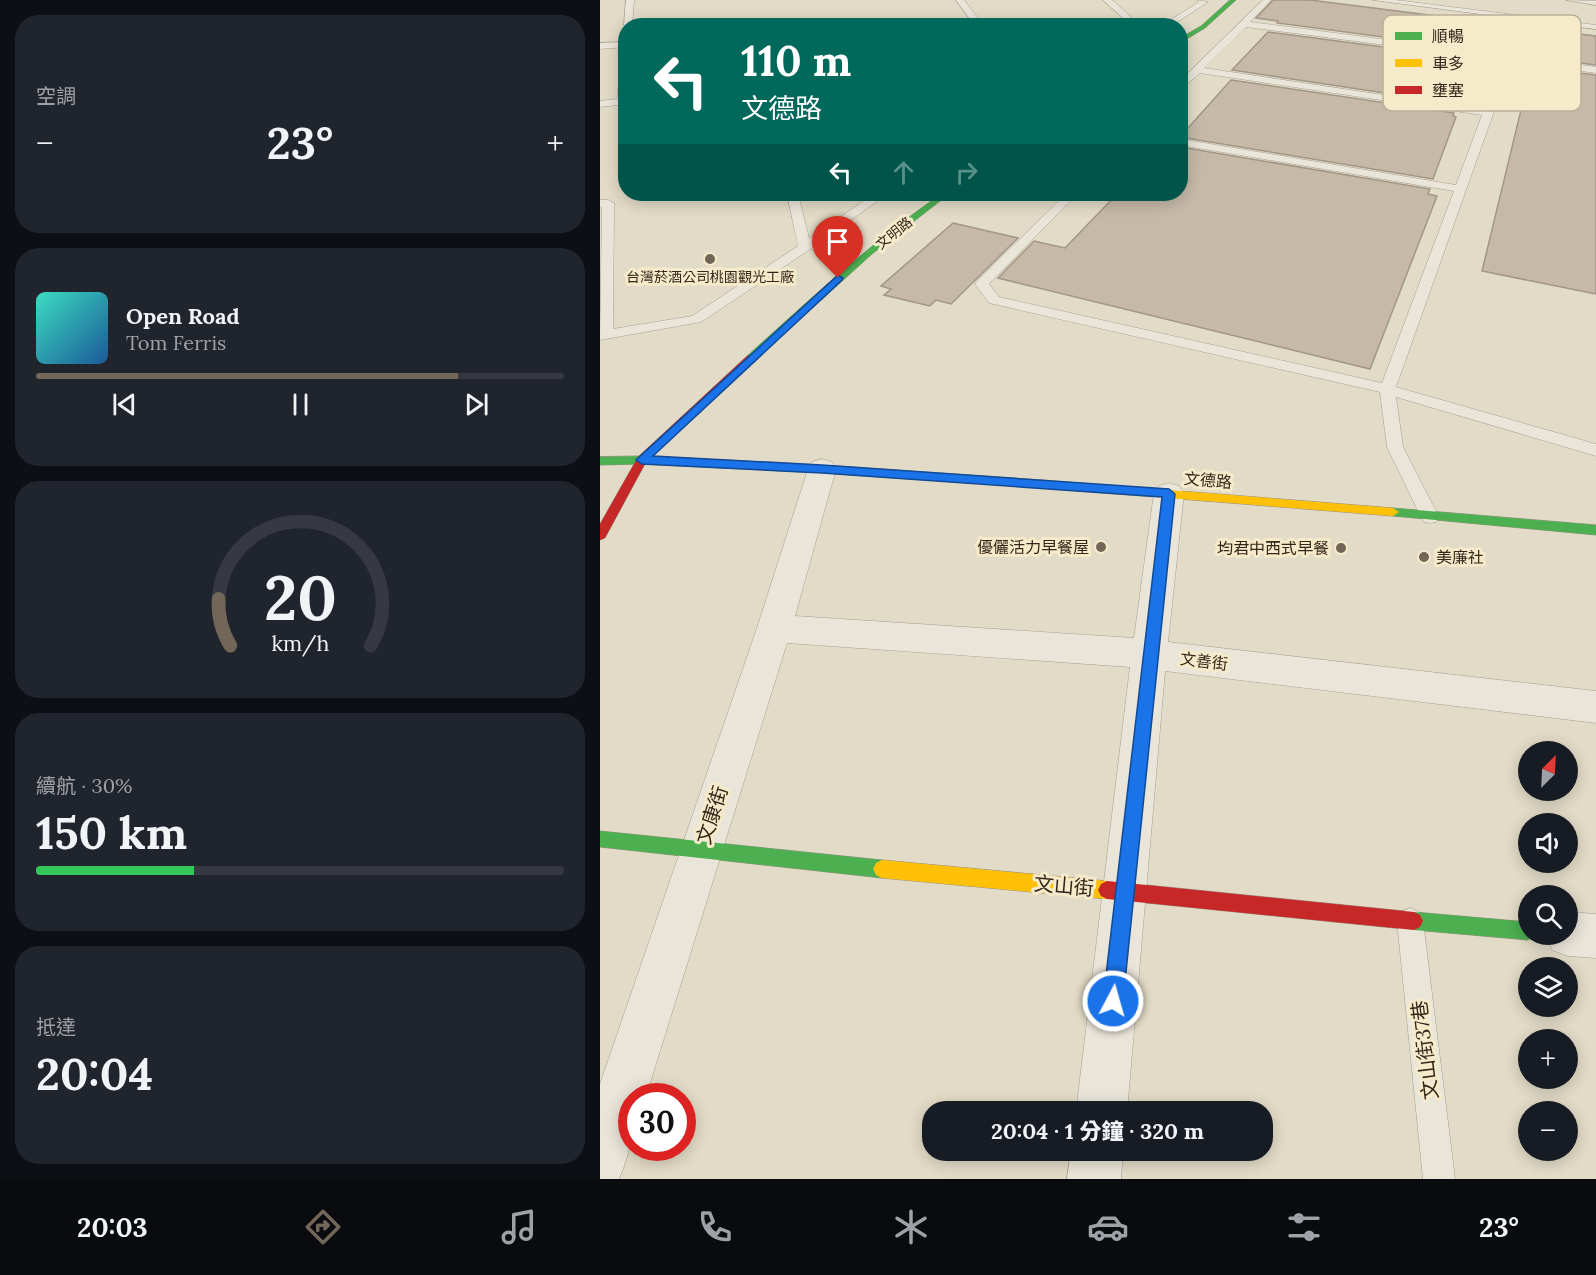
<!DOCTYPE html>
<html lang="zh-TW">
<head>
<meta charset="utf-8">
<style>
  body { margin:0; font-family:Lora,"Noto Sans TC",serif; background:#20242c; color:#f1f3f6; height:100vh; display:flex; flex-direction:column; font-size:22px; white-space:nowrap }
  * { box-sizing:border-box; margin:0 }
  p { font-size:20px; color:#9ea1a6 }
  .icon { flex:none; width:33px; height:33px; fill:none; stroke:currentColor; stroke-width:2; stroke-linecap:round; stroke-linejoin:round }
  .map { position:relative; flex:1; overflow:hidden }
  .details { display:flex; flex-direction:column; gap:15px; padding:15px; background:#0d0f14; width:600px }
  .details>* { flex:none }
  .hud { position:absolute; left:18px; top:18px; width:570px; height:183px; border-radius:24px; box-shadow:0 3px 15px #0003; background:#00695c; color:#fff; overflow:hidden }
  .needle { width:39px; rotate:24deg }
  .controls { position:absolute; left:918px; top:741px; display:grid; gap:12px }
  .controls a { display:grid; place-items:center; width:60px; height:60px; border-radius:50%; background:#171b24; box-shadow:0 3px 15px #0003; font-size:30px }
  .speed { position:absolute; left:18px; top:1083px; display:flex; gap:12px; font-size:30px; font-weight:700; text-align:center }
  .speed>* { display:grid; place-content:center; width:78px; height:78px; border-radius:50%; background:#171b24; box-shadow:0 3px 15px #0003; line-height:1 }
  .speed .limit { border:9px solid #d22; background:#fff; color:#111 }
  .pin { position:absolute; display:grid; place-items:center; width:51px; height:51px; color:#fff; margin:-62px -26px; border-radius:50% 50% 50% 0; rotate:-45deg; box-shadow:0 0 6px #0007 }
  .pin .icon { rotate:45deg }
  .me { position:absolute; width:66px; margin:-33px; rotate:6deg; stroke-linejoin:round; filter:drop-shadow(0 0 4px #0008) }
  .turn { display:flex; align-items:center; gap:21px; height:126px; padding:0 24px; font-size:27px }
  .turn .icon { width:78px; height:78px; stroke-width:2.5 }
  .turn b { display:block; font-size:42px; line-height:51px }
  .lanes { display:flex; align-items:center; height:57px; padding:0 24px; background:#0003; justify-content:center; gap:30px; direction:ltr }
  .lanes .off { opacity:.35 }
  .big { font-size:45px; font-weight:800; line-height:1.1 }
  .details .card { flex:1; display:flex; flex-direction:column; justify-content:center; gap:9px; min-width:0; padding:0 21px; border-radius:24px; background:#20242c }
  .details .dial { align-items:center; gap:0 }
  .dial svg { height:156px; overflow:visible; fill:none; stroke:#363941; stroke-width:7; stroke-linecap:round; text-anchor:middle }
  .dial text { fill:#f1f3f6; stroke:none }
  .song { display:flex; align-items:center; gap:18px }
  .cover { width:72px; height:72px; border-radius:9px; background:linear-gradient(135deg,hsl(170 70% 55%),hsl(210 70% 35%)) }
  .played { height:6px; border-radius:3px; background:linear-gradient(90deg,#716657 80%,#363941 80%) }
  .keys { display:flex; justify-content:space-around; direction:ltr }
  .heat { display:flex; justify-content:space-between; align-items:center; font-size:33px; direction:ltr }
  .charge { height:9px; border-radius:4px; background:linear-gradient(90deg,#34c759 30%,#363941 0) }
  .trip { position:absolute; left:322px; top:1101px; width:351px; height:60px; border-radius:24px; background:#171b24; box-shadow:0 3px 15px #0003; font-weight:800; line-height:60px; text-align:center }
  .menu { display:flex; height:96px; justify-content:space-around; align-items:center; background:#090b0e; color:#9ea1a6 }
  .menu .icon { width:42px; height:42px }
  .menu .active { color:#716657 }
  .menu b { font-size:27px; color:#f1f3f6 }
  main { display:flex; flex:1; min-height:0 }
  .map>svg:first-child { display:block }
</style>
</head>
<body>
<main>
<section class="details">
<div class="card"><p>空調</p>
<div class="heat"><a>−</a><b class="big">23°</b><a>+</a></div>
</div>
<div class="card">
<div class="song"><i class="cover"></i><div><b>Open Road</b><p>Tom Ferris</p></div></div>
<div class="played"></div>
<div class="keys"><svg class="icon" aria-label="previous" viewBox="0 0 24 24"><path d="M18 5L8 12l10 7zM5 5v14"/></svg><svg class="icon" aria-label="pause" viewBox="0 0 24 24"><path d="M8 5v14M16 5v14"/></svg><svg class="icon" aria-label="next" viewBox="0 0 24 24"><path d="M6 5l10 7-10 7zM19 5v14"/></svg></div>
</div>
<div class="card dial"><svg viewBox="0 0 100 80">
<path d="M14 69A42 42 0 1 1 86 69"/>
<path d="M14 69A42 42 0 0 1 8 45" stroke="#716657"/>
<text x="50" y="56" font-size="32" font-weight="700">20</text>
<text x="50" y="72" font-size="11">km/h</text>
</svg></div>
<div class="card"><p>續航 · 30%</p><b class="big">150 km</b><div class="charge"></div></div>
<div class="card"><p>抵達</p><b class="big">20:04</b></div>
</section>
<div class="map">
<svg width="996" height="1179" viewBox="0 0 996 1179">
  <rect width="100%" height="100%" fill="#e2dbc7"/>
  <path fill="#c6b9a8" stroke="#a19687" stroke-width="1.5" d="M673,0H710L996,36V65L677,23L678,21L656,18Z
    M668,32L868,58L867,67L872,69L858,104L632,70Z
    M946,69L996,75V294L882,271L929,77L939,78L944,75Z
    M631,80L854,113L853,116L856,117L833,179L580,137Z
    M580,147L830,189L828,194L837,196L770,369L398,278L434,241L465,248L517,194H580Z
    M353,223L418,238L351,304L336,300L330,306L284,295L291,289L281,286Z"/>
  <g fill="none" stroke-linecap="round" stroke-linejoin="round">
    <defs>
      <path id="lane" d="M26,0H34L32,26H26V28L24,26Z
        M356,0H364L384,26H375Z
        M503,0H512L541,26H532Z
        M597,0L608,2L571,26H561L599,2Z
        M663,0H671L650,22L996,67V73L944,66L943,73L938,76L908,72L796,387L996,444V456L796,397L803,447L839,517L836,522L830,523L824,522L821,517L787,447L780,392L389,303L375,284L377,281L466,194H477L389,284L399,297L782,383L854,191L580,145V139L856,185L882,115L600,73L580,90V81ZM646,27L871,56L869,66L899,70L884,110L604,68ZM879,57L936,65L934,70L877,62Z
        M773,0H795L996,25V29Z
        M966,0L996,1V5Z
        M26,42V47L0,49V43Z
        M26,55V104L0,107V101L17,99L22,57Z
        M187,194H198L209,238L274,194H287L209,250L101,322L0,340L2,207L0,208V200H8L14,203L13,329L92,316L198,246Z
        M810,908L819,912L823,921L855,1179H823L797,921L801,912Z"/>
      <path id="street" d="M222,459L232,462L236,469L195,616L534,638L554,493L559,486L569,483L579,486L584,493L568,642L996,691V723L565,671L527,1112H476L530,667L187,643L46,1096H32C32,1132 33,1146 19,1179H0V1084L157,628L208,469L212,462Z
        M968,912L996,914V958L968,956L952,950L946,934H968Z
        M471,1150H523L521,1179H467Z"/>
      <path id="fast" d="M630,0H636L605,28L580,43V38L601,26Z
        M341,194H349L272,254L155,360H147V356C210,299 272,242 341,194Z
        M42,456L222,465L442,480L448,484L442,488L222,473L42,464L0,465V457Z
        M793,508L996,525V535L793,516L787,512Z
        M0,831L282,860L288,863L291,869L288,875L282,878L0,847Z
        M814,912L928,922V934H936L928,940L814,930L808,927L805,921L808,915Z"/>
      <path id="slow" d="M442,480L793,508L799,512L793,516L442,488L436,484Z
        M282,860L507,881L513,884L516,890L513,896L507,899L282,878L276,875L273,869L276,863Z"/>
      <path id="jam" d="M151,355L155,356V360L46,462L5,538L0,540V524L38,457L147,356Z
        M507,881L814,912L820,915L823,921L820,927L814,930L507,899L501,896L498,890L501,884Z"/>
    </defs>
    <use href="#lane" stroke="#a69f91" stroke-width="1"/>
    <use href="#street" stroke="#a69f91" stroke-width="1"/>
    <use href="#fast" stroke="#968f81" stroke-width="1"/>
    <use href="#slow" stroke="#968f81" stroke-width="1"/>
    <use href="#jam" stroke="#968f81" stroke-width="1"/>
    <use href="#lane" fill="#eae5d9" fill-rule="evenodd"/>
    <use href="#street" fill="#eae5d9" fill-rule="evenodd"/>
    <use href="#fast" fill="#4caf50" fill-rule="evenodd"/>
    <use href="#slow" fill="#ffc107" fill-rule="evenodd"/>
    <use href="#jam" fill="#c62828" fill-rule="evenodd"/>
  </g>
  <path fill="#1a73e8" stroke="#114b97" stroke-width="1.5" d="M238,275L243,278L242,280L53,456L222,465L569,489L575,494L523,1001L520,1008L513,1011L506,1008L503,1001L562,497L222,473L42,464L36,460Z"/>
  <g fill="#716657" stroke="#f5ebcb" stroke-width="2">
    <circle cx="110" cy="259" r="6"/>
    <circle cx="501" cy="547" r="6"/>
    <circle cx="741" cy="548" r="6"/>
    <circle cx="824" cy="557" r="6"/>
  </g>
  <g text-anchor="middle" stroke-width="6" stroke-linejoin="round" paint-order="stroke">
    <g font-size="14" fill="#34271a" stroke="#f5ebcb">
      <text transform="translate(294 233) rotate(-39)" y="5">文明路</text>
    </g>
    <g font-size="14" fill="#34271a" stroke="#f5ebcb">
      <text x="110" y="282">台灣菸酒公司桃園觀光工廠</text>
    </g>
    <g font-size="16" fill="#34271a" stroke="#f5ebcb">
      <text transform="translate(608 480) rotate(5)" y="6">文德路</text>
      <text transform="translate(604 661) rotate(7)" y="6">文善街</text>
    </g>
    <g font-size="16" fill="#34271a" stroke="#f5ebcb" text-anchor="end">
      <text x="489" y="553">優儷活力早餐屋</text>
      <text x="729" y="554">均君中西式早餐</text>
      <text x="836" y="563" text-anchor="start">美廉社</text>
    </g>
    <g font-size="20" fill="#34271a" stroke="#f5ebcb">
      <text transform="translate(112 815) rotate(-72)" y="7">文康街</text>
      <text transform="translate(464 886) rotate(5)" y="7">文山街</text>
      <text transform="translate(825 1050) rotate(-97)" y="7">文山街37巷</text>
    </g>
  </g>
  <rect x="783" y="15" width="198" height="96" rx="9" fill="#f5ebcb" stroke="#bbb096" stroke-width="1.5"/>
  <rect x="795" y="32" width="27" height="8" fill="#4caf50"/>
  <rect x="795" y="59" width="27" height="8" fill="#ffc107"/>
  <rect x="795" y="86" width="27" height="8" fill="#c62828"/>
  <g font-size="16" fill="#34271a">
    <text x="832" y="42">順暢</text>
    <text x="832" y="69">車多</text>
    <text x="832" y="96">壅塞</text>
  </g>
</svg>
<div class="controls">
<a><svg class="needle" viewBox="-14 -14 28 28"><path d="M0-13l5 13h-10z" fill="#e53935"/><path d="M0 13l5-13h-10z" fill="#9ea1a6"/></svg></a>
<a><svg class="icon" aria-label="sound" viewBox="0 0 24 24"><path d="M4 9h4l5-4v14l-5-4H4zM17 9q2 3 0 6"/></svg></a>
<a><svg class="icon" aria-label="search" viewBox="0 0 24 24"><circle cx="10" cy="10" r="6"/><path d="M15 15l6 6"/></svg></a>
<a><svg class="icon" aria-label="layers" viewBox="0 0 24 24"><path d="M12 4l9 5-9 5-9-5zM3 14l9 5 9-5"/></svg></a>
<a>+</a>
<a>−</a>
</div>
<div class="speed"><div class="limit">30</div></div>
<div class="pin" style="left:238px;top:278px;background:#d93025"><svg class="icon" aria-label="arrive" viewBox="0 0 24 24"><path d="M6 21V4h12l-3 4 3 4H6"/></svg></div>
<svg class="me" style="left:513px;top:1001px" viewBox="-20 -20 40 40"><circle r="17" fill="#1a73e8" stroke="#fff" stroke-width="3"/><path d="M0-11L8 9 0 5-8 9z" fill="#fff"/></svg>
<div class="trip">20:04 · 1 分鐘 · 320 m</div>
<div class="hud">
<div class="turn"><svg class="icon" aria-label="left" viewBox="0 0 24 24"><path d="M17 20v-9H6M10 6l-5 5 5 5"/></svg><div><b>110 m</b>文德路</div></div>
<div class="lanes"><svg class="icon" aria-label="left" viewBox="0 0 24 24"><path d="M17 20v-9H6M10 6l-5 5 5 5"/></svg><svg class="icon off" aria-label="ahead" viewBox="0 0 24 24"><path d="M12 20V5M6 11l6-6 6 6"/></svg><svg class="icon off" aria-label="right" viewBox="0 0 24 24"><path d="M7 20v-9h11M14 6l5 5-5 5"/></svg></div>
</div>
</div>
</main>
<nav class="menu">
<b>20:03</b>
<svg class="icon active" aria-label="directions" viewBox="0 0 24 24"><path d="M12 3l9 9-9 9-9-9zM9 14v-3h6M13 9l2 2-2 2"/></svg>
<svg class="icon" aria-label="music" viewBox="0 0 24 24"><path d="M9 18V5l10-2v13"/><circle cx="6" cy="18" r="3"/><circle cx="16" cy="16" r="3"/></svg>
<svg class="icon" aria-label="phone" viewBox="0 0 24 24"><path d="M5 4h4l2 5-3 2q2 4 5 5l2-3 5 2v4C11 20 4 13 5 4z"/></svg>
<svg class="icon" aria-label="climate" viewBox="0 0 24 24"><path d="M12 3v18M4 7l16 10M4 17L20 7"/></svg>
<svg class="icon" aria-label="car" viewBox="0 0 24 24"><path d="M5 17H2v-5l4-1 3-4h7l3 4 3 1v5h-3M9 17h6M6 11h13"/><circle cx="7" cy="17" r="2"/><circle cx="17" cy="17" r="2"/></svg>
<svg class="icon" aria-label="filters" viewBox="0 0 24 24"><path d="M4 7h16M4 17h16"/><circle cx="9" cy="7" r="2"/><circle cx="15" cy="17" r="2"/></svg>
<b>23°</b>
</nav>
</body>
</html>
